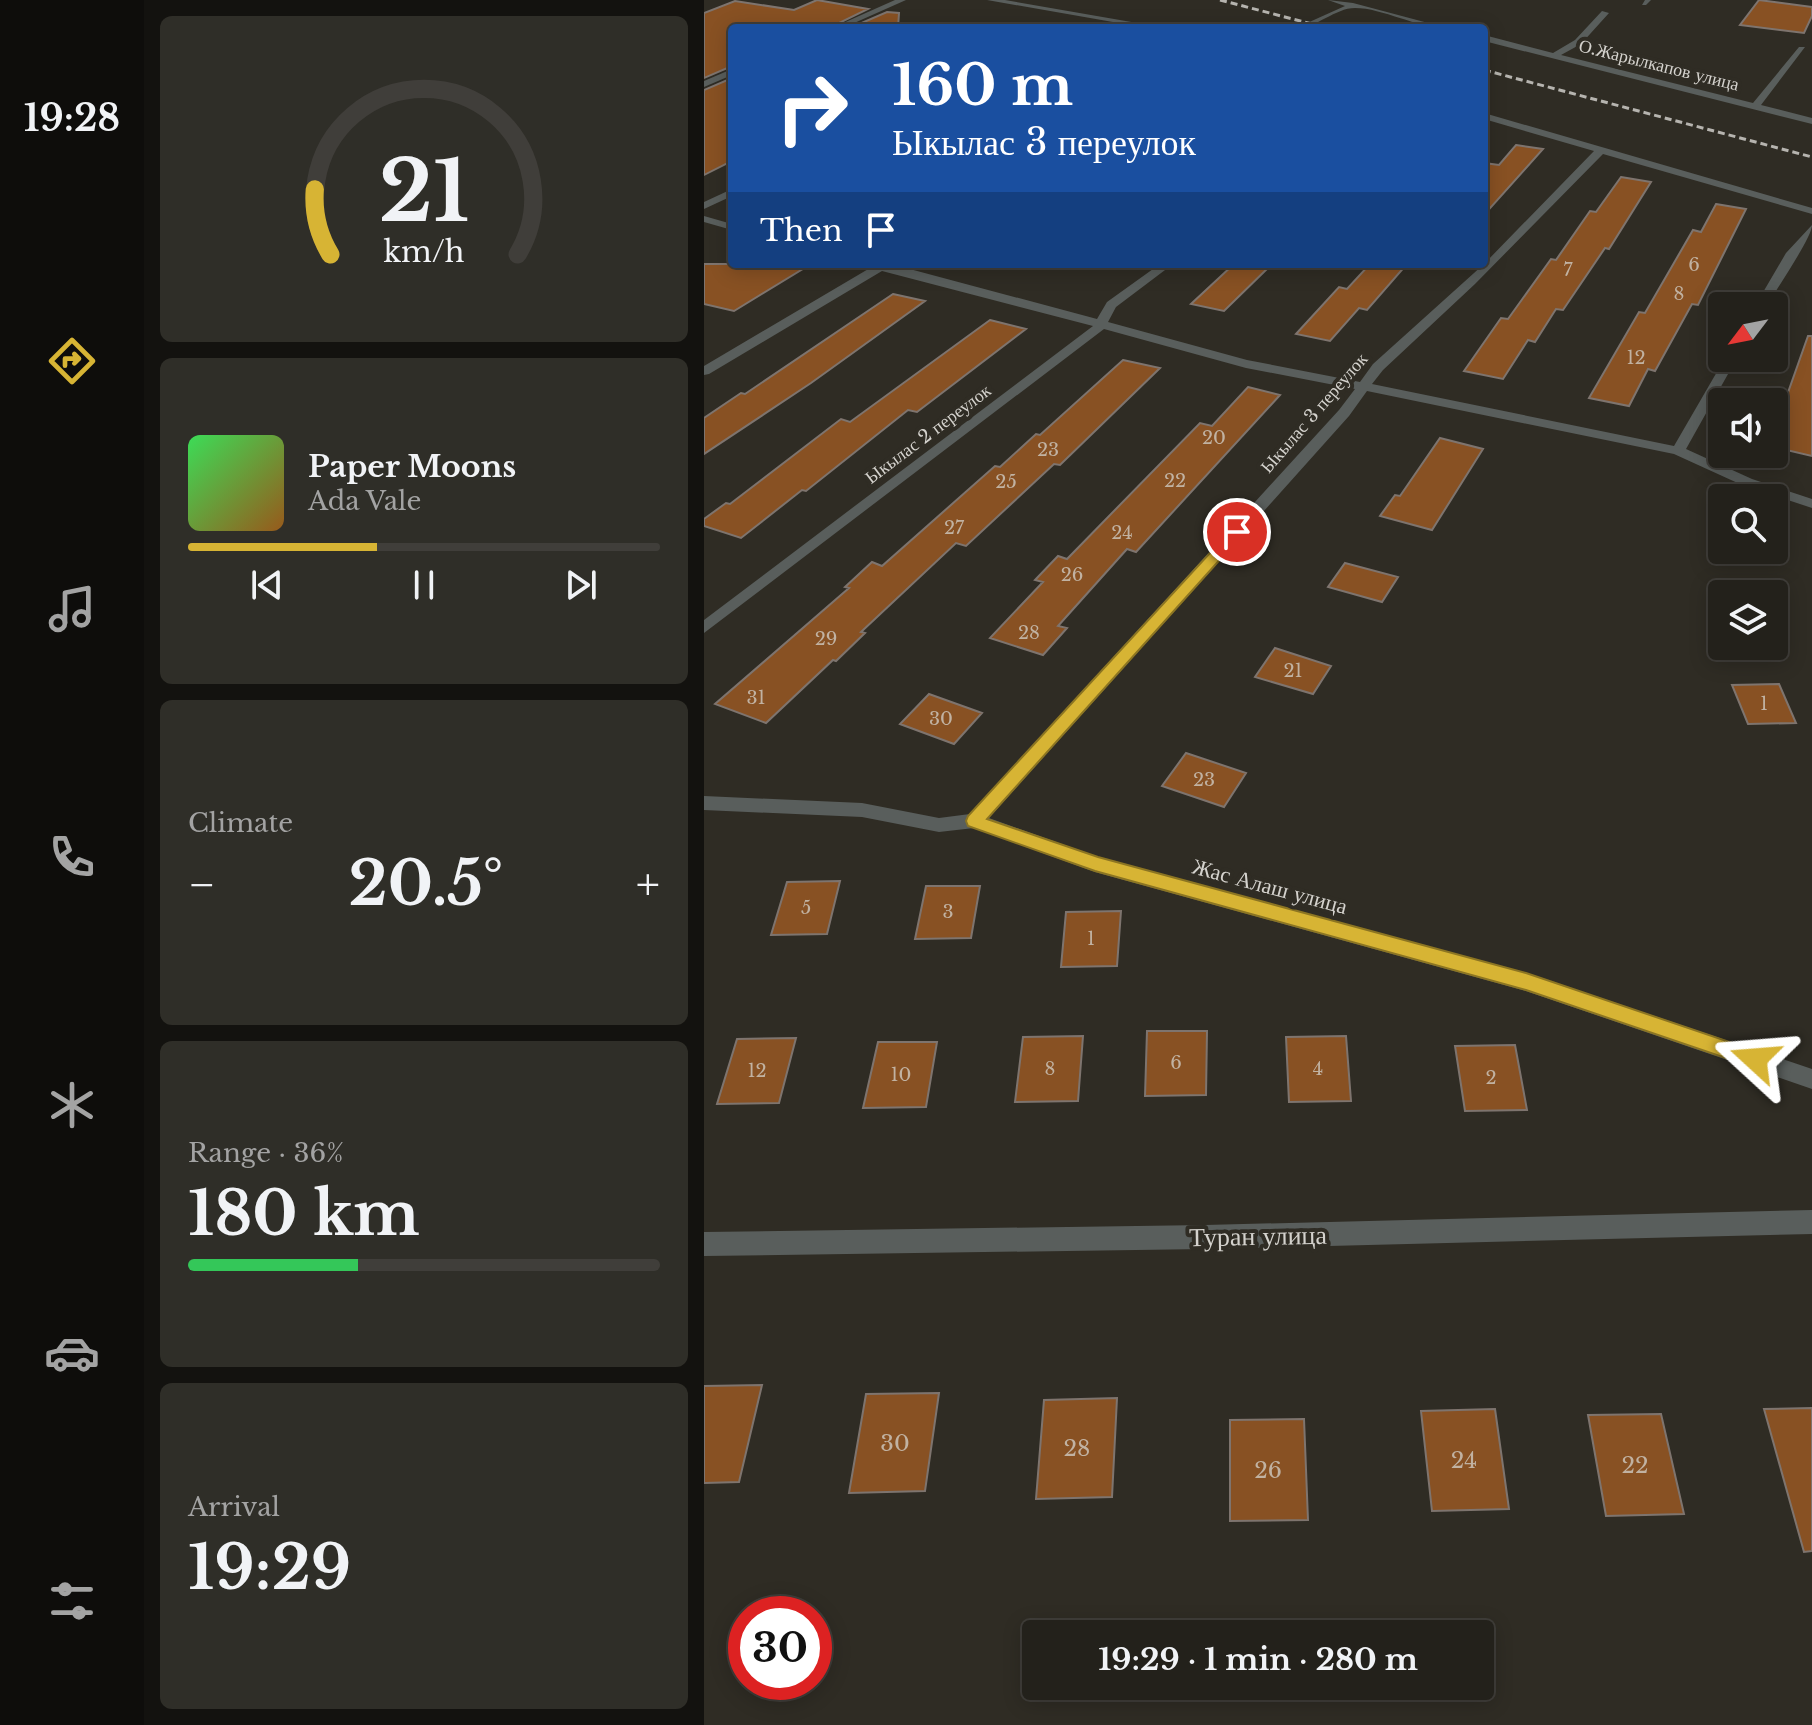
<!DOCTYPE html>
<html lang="en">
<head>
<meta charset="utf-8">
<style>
  body { margin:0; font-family:"Libre Baskerville",serif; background:#2f2e28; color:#f1f3f6; height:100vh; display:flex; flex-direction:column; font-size:30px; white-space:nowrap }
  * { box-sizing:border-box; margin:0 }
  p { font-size:26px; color:#a3a3a3 }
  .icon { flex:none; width:44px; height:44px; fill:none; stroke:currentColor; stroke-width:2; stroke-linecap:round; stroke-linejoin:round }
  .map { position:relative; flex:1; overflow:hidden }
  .panel { display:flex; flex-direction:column; gap:16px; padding:16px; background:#13120f; width:560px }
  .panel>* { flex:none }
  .hud { position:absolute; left:24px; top:24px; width:760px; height:244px; border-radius:8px; box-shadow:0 4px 20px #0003,0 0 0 2px #403e3a; background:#1a4fa0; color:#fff; overflow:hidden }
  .needle { width:52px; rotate:238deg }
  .tools { position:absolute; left:1004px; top:292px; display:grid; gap:16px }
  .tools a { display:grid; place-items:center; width:80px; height:80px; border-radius:8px; background:#23211b; box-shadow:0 4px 20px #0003,0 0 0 2px #403e3a; font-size:40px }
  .speed { position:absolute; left:24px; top:1596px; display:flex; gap:16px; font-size:40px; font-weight:700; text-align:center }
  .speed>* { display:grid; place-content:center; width:104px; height:104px; border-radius:50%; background:#23211b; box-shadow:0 4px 20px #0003,0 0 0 2px #403e3a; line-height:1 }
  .speed .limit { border:12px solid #d22; background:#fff; color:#111 }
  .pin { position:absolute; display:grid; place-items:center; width:68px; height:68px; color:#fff; margin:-34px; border:4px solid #fff; border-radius:50%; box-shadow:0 2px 8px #0007 }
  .me { position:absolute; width:88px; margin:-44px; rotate:289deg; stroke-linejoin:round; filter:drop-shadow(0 0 6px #0008) }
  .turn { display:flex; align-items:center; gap:28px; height:168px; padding:0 32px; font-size:36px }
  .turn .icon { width:104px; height:104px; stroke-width:2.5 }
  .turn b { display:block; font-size:56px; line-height:68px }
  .then { display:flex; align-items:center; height:76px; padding:0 32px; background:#0003; gap:16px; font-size:30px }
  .big { font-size:60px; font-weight:700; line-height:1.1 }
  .panel .widget { flex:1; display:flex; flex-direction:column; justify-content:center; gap:12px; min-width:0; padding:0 28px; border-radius:12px; background:#2f2e28 }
  .panel .dial { align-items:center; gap:0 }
  .dial svg { height:208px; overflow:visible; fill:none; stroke:#403e3a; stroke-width:7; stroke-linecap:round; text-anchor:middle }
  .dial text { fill:#f1f3f6; stroke:none }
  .song { display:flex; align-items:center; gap:24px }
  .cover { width:96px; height:96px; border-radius:12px; background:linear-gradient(135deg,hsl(130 70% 55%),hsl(30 70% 35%)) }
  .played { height:8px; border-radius:4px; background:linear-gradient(90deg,#d7b434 40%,#403e3a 40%) }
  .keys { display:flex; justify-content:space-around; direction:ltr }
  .heat { display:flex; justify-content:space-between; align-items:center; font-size:44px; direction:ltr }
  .charge { height:12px; border-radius:6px; background:linear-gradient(90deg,#34c759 36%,#403e3a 0) }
  .trip { position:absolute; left:318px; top:1620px; width:472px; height:80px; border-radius:8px; background:#23211b; box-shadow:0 4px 20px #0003,0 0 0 2px #403e3a; font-weight:700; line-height:80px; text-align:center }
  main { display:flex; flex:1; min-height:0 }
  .menu { display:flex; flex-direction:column; width:144px; justify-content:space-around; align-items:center; background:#0e0d0b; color:#a3a3a3 }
  .menu .icon { width:56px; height:56px }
  .menu .selected { color:#d7b434 }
  .menu b { font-size:36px; color:#f1f3f6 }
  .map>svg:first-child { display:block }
</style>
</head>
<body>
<main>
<nav class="menu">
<b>19:28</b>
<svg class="icon selected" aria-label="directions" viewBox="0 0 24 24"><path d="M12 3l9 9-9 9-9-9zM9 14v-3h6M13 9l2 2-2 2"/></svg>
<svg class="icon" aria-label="music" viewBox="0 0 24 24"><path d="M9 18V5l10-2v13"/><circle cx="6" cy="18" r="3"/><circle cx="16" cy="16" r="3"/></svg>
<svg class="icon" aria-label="phone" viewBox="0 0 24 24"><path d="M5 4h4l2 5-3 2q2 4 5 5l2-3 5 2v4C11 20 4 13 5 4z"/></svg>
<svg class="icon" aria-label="climate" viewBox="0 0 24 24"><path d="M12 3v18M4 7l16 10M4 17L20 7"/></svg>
<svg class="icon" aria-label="car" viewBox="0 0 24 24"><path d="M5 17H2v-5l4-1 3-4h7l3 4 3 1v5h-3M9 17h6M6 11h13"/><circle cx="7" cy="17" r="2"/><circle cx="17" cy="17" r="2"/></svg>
<svg class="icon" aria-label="filters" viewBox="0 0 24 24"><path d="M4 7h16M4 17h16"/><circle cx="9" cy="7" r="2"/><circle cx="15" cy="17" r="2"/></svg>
</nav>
<section class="panel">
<div class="widget dial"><svg viewBox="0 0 100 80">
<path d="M14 69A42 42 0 1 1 86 69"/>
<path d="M14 69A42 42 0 0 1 8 44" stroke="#d7b434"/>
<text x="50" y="56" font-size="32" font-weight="700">21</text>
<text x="50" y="72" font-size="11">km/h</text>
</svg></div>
<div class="widget">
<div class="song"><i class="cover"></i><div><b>Paper Moons</b><p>Ada Vale</p></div></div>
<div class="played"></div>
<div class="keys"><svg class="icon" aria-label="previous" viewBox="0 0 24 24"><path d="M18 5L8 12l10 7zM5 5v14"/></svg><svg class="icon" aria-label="pause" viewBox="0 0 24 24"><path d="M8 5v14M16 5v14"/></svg><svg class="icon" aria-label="next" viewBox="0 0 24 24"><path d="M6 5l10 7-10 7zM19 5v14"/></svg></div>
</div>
<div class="widget"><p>Climate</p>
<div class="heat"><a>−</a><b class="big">20.5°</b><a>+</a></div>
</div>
<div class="widget"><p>Range · 36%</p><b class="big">180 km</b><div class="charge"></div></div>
<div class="widget"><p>Arrival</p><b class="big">19:29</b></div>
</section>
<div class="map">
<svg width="1108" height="1725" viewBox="0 0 1108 1725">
  <rect width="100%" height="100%" fill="#2f2c24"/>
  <path fill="#885123" stroke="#7e746e" stroke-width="2" d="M113,0L164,9L125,28H28V66L0,78V13L31,1L90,10Z
    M1055,0L1108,7V16L1100,33L1036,25Z
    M183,12L195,13L194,28H146Z
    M28,78V161L0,175V90Z
    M812,145L839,149L780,215V163L795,165Z
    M917,177L947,182L905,249L901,248L859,310L852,309L831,342L824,340L799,379L760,371L797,318L804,319L847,259L852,260L886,211L892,212Z
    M1012,204L1042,209L994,305L988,304L951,371L944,369L925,406L885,398L935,312L941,313L989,230L997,232Z
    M0,264H107L30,311L0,304Z
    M530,264H568L520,311L487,304Z
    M666,264H703L663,310L655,308L626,341L592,334L635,287L643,289Z
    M189,294L221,301L107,383L0,454V418L37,393L41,394Z
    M286,320L322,329L213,412L204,410L102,491L98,490L37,538L0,526V519L22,503L26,504L137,419L146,422Z
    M1104,336H1108V456L1070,447V432Z
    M419,360L456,368L356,465L350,464L262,546L252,543L157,632L161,633L132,661L129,660L62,723L11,704L145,588L141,587L168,562L178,566L291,466L296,467L332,434L336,435Z
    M544,387L576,395L432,552L423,549L354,626L363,628L339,655L286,638L339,582L331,580L354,556L363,559L496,423L508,426Z
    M736,438L779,449L728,530L676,516L691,495L696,496Z
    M641,563L694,577L678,602L624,587Z
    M571,648L627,666L609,694L551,677Z
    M1075,684L1092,723L1044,724L1028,685Z
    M225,694L278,713L250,744L196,724Z
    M482,753L542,773L520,807L458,786Z
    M136,881L123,934L67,935L83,882Z
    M222,886H276L267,938L211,939Z
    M417,911L413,966L357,967L362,912Z
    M443,1031H503L502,1095L441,1096Z
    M379,1036L374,1101L311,1102L319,1037Z
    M642,1036L647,1101L585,1102L582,1037Z
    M92,1038L75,1103L13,1104L33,1039Z
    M174,1042H233L222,1107L159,1108Z
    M811,1045L823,1110L761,1111L751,1046Z
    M58,1385L35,1482L0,1483V1386Z
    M235,1393L221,1491L145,1493L162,1394Z
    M413,1398L408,1497L332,1499L340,1400Z
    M1108,1408V1551L1100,1552L1060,1409Z
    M791,1409L805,1509L728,1511L717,1411Z
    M957,1414L980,1514L902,1516L884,1415Z
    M600,1419L604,1520L526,1521V1420Z"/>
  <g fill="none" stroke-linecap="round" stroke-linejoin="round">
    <path fill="#595e5c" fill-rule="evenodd" d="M941,0H947L942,5H938Z"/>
    <path fill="#595e5c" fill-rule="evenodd" d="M191,0H202L139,28H128Z
      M283,0H301L462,28H443Z
      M624,0L649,3L743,28C712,28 679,8 651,8C631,8 613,28 592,28L641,6Z
      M898,11L905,13L877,44L857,55L1049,103L1095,47H1101L1057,105L1108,118V124L780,41V35L849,53L871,40Z
      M28,69V75L0,87V81Z
      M780,113L1108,208V214L899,154L771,284L679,370L668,384L970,446L1021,358H1033L982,449L1048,479L1108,499V508L1038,485L970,454L663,391L645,416L285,818L394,857L822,973L1108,1069V1089L822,991L391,872L270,828L235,832L158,817L0,810V796L158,803L235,818L266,814L635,410L651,389L542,368L400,329L0,633V620L389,326L178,271L5,374L0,375V366L166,268L159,264H187L393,319L403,302L456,264H469L412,307L404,322L543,360L656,382L669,364L780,264L890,151L780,119Z
      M28,189V196L0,209V202Z
      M0,216L28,224V230L0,222Z
      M1108,225C1108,238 1072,289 1063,306H1051L1082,253Z
      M1108,1210V1234L501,1249L0,1256V1232L501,1225Z"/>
    <path stroke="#b6b4af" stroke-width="3" stroke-dasharray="7 4" stroke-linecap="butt" d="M516,0L623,28
      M780,70L1108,157"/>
  </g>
  <path fill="#d7b434" stroke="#8c7522" stroke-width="2" d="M533,527L538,529V535L283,819L394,857L822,973L1058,1053L1061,1059L1058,1066L1051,1068L822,990L391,871L264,826L262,821L264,816L528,529Z"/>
  <g text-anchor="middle" stroke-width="8" stroke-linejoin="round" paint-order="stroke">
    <g font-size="18" fill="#d4d2cd" stroke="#2f2c24">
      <text transform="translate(955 65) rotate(14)" y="6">О.Жарылкапов улица</text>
      <text transform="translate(610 413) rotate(-49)" y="6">Ыкылас 3 переулок</text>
      <text transform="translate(224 434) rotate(-37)" y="6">Ыкылас 2 переулок</text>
    </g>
    <g font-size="18" fill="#c1b2a2">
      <text x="990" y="271">6</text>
      <text x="864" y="276">7</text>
      <text x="975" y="300">8</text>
      <text x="932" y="364">12</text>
      <text x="510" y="444">20</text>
      <text x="344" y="456">23</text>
      <text x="471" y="487">22</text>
      <text x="302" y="488">25</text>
      <text x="250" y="534">27</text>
      <text x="418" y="539">24</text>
      <text x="368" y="581">26</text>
      <text x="325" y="639">28</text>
      <text x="122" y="645">29</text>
      <text x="589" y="677">21</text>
      <text x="52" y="704">31</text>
      <text x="1060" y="710">1</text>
      <text x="237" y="725">30</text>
      <text x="500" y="786">23</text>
      <text x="102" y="914">5</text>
      <text x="244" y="918">3</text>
      <text x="387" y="945">1</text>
      <text x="472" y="1069">6</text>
      <text x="346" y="1075">8</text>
      <text x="614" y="1075">4</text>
      <text x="53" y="1077">12</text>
      <text x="197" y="1081">10</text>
      <text x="787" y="1084">2</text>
    </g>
    <g font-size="22" fill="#d4d2cd" stroke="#2f2c24">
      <text transform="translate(566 886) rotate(15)" y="8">Жас Алаш улица</text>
    </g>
    <g font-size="22" fill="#c1b2a2">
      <text x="191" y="1451">30</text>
      <text x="373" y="1456">28</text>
      <text x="760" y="1468">24</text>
      <text x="931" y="1473">22</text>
      <text x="564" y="1478">26</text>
    </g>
    <g font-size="26" fill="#d4d2cd" stroke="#2f2c24">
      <text transform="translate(554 1236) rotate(-1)" y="9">Туран улица</text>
    </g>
  </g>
</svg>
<div class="tools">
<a><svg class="needle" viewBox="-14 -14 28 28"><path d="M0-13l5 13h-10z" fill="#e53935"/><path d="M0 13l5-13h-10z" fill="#a3a3a3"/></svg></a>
<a><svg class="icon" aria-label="sound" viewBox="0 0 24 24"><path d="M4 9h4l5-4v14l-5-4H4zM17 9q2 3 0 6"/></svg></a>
<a><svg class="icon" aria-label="search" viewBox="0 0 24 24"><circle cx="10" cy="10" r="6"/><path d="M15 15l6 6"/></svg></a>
<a><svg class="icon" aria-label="layers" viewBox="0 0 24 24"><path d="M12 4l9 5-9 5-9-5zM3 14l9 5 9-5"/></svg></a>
</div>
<div class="speed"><div class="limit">30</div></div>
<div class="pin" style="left:533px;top:532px;background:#d93025"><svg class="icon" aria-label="arrive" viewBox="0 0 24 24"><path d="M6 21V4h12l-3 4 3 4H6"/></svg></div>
<svg class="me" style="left:1051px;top:1059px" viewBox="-20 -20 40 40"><path d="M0-17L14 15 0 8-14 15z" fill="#d7b434" stroke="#fff" stroke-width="4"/></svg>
<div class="trip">19:29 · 1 min · 280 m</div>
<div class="hud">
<div class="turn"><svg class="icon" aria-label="right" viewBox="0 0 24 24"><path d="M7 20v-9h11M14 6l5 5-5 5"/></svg><div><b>160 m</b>Ыкылас 3 переулок</div></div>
<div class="then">Then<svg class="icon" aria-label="arrive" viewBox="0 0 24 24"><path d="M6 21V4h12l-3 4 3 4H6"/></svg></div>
</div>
</div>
</main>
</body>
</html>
